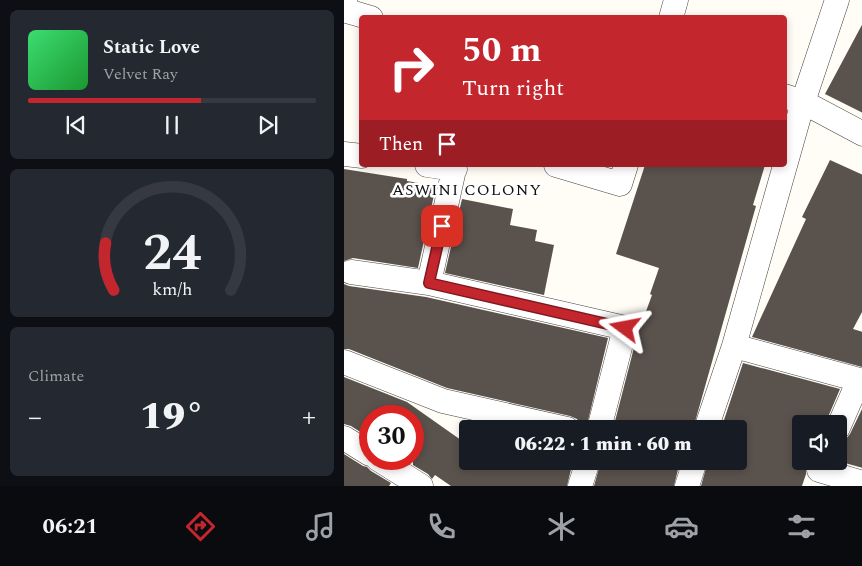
<!DOCTYPE html>
<html lang="en">
<head>
<meta charset="utf-8">
<style>
  body { margin:0; font-family:Spectral,serif; background:#242831; color:#f1f3f6; height:100vh; display:flex; flex-direction:column; font-size:19px; white-space:nowrap }
  * { box-sizing:border-box; margin:0 }
  p { font-size:16px; color:#9ea1a6 }
  .icon { flex:none; width:28px; height:28px; fill:none; stroke:currentColor; stroke-width:2; stroke-linecap:round; stroke-linejoin:round }
  .map { position:relative; flex:1; overflow:hidden }
  .side { display:flex; flex-direction:column; gap:10px; padding:10px; background:#0d0f14; width:344px }
  .side>* { flex:none }
  .top-card { position:absolute; left:15px; top:15px; width:428px; height:152px; border-radius:5px; box-shadow:0 2px 8px #0003; background:#c4262e; color:#fff; overflow:hidden }
  .tools { position:absolute; left:448px; top:415px; display:grid; gap:10px }
  .tools a { display:grid; place-items:center; width:55px; height:55px; border-radius:5px; background:#171b24; box-shadow:0 2px 8px #0003; font-size:25px }
  .speed { position:absolute; left:15px; top:405px; display:flex; gap:10px; font-size:25px; font-weight:700; text-align:center }
  .speed>* { display:grid; place-content:center; width:65px; height:65px; border-radius:50%; background:#171b24; box-shadow:0 2px 8px #0003; line-height:1 }
  .speed .limit { border:8px solid #d22; background:#fff; color:#111 }
  .pin { position:absolute; display:grid; place-items:center; width:42px; height:42px; color:#fff; margin:-21px; border-radius:10px; box-shadow:0 2px 8px #0006 }
  .me { position:absolute; width:55px; margin:-28px; rotate:283deg; stroke-linejoin:round; filter:drop-shadow(0 0 4px #0008) }
  .turn { display:flex; align-items:center; gap:18px; height:105px; padding:0 20px; font-size:22px }
  .turn .icon { width:65px; height:65px; stroke-width:2.5 }
  .turn b { display:block; font-size:35px; line-height:42px }
  .then { display:flex; align-items:center; height:48px; padding:0 20px; background:#0003; gap:10px; font-size:19px }
  .big { font-size:38px; font-weight:800; line-height:1.1 }
  .side .card { flex:1; display:flex; flex-direction:column; justify-content:center; gap:8px; min-width:0; padding:0 18px; border-radius:8px; background:#242831 }
  .side .dial { align-items:center; gap:0 }
  .dial svg { height:130px; overflow:visible; fill:none; stroke:#363941; stroke-width:7; stroke-linecap:round; text-anchor:middle }
  .dial text { fill:#f1f3f6; stroke:none }
  .song { display:flex; align-items:center; gap:15px }
  .cover { width:60px; height:60px; border-radius:8px; background:linear-gradient(135deg,hsl(140 70% 55%),hsl(130 70% 35%)) }
  .played { height:5px; border-radius:2px; background:linear-gradient(90deg,#c4262e 60%,#363941 60%) }
  .keys { display:flex; justify-content:space-around; direction:ltr }
  .heat { display:flex; justify-content:space-between; align-items:center; font-size:28px; direction:ltr }
  .trip { position:absolute; left:115px; top:420px; width:288px; height:50px; border-radius:5px; background:#171b24; box-shadow:0 2px 8px #0003; font-weight:800; line-height:50px; text-align:center }
  .tab-bar { display:flex; height:80px; justify-content:space-around; align-items:center; background:#090b0e; color:#9ea1a6 }
  .tab-bar .icon { width:35px; height:35px }
  .tab-bar .selected { color:#c4262e }
  .tab-bar b { font-size:22px; color:#f1f3f6 }
  main { display:flex; flex:1; min-height:0 }
  .map>svg:first-child { display:block }
</style>
</head>
<body>
<main>
<section class="side">
<div class="card">
<div class="song"><i class="cover"></i><div><b>Static Love</b><p>Velvet Ray</p></div></div>
<div class="played"></div>
<div class="keys"><svg class="icon" aria-label="previous" viewBox="0 0 24 24"><path d="M18 5L8 12l10 7zM5 5v14"/></svg><svg class="icon" aria-label="pause" viewBox="0 0 24 24"><path d="M8 5v14M16 5v14"/></svg><svg class="icon" aria-label="next" viewBox="0 0 24 24"><path d="M6 5l10 7-10 7zM19 5v14"/></svg></div>
</div>
<div class="card dial"><svg viewBox="0 0 100 80">
<path d="M14 69A42 42 0 1 1 86 69"/>
<path d="M14 69A42 42 0 0 1 9 40" stroke="#c4262e"/>
<text x="50" y="56" font-size="32" font-weight="700">24</text>
<text x="50" y="72" font-size="11">km/h</text>
</svg></div>
<div class="card"><p>Climate</p>
<div class="heat"><a>−</a><b class="big">19°</b><a>+</a></div>
</div>
</section>
<div class="map">
<svg width="519" height="486" viewBox="0 0 519 486">
  <rect width="100%" height="100%" fill="#fffdf5"/>
  <path fill="#5a524d" d="M519,23V113L481,94Z
    M486,160L519,175V310L509,329L519,332L518,367L408,337L462,219L458,217Z
    M301,165H421L409,205L412,206L349,429H269L293,336L308,295L306,294L315,268L272,254Z
    M0,169L63,179V181L92,186L74,268L9,258L0,261Z
    M118,199L169,209L166,225L193,230L191,241L210,245L200,295L101,273Z
    M0,284L5,286L82,297L264,338L242,429H236V424L233,419L226,416L103,388L5,349H0Z
    M399,363L496,389L481,424H456V461H465L462,467V474L458,486H357L364,461H394V429H377Z
    M0,377L63,402L124,445V461H229L223,486H107L91,475L88,479L84,474L69,465V416H26V438L7,426L0,424Z
    M519,407V468L494,461V441L502,439L506,434Z
    M136,424L159,429H136Z
    M0,454L19,466L23,467L27,471L47,483L45,486H0Z
    M257,461H336L330,486H250Z"/>
  <g fill="none" stroke-linecap="round" stroke-linejoin="round">
    <defs>
      <path id="minor" d="M1,0L3,11L27,18
        M327,18L332,0
        M440,96L459,102L519,134
        M0,154L18,156
        M83,165L111,169
        M212,165L276,184L282,165
        M7,272L85,283L111,165
        M85,283L281,328L255,429
        M390,346L519,381
        M0,362L99,401L223,429
        M494,428L515,380
        M362,429L390,346L459,102L493,0
        M0,438L26,454
        M34,459L77,486
        M475,470L519,483
        M236,486L244,461
        M343,486L351,461"/>
    </defs>
    <use href="#minor" stroke="#444" stroke-width="25"/>
    <use href="#minor" stroke="#fff" stroke-width="24"/>
  </g>
  <g fill="none" stroke-linecap="round" stroke-linejoin="round">
    <defs>
      <path id="route" d="M98,226L85,283L281,328"/>
    </defs>
    <use href="#route" stroke="#7f191e" stroke-width="12"/>
    <use href="#route" stroke="#c4262e" stroke-width="9"/>
  </g>
  <g text-anchor="middle" stroke-width="5" stroke-linejoin="round" paint-order="stroke">
    <g font-size="16" letter-spacing="1" fill="#111" stroke="#fff">
      <text x="123" y="195">ASWINI COLONY</text>
    </g>
  </g>
</svg>
<div class="tools">
<a><svg class="icon" aria-label="sound" viewBox="0 0 24 24"><path d="M4 9h4l5-4v14l-5-4H4zM17 9q2 3 0 6"/></svg></a>
</div>
<div class="speed"><div class="limit">30</div></div>
<div class="pin" style="left:98px;top:226px;background:#d93025"><svg class="icon" aria-label="arrive" viewBox="0 0 24 24"><path d="M6 21V4h12l-3 4 3 4H6"/></svg></div>
<svg class="me" style="left:281px;top:328px" viewBox="-20 -20 40 40"><path d="M0-17L14 15 0 8-14 15z" fill="#c4262e" stroke="#fff" stroke-width="4"/></svg>
<div class="trip">06:22 · 1 min · 60 m</div>
<div class="top-card">
<div class="turn"><svg class="icon" aria-label="right" viewBox="0 0 24 24"><path d="M7 20v-9h11M14 6l5 5-5 5"/></svg><div><b>50 m</b>Turn right</div></div>
<div class="then">Then<svg class="icon" aria-label="arrive" viewBox="0 0 24 24"><path d="M6 21V4h12l-3 4 3 4H6"/></svg></div>
</div>
</div>
</main>
<nav class="tab-bar">
<b>06:21</b>
<svg class="icon selected" aria-label="directions" viewBox="0 0 24 24"><path d="M12 3l9 9-9 9-9-9zM9 14v-3h6M13 9l2 2-2 2"/></svg>
<svg class="icon" aria-label="music" viewBox="0 0 24 24"><path d="M9 18V5l10-2v13"/><circle cx="6" cy="18" r="3"/><circle cx="16" cy="16" r="3"/></svg>
<svg class="icon" aria-label="phone" viewBox="0 0 24 24"><path d="M5 4h4l2 5-3 2q2 4 5 5l2-3 5 2v4C11 20 4 13 5 4z"/></svg>
<svg class="icon" aria-label="climate" viewBox="0 0 24 24"><path d="M12 3v18M4 7l16 10M4 17L20 7"/></svg>
<svg class="icon" aria-label="car" viewBox="0 0 24 24"><path d="M5 17H2v-5l4-1 3-4h7l3 4 3 1v5h-3M9 17h6M6 11h13"/><circle cx="7" cy="17" r="2"/><circle cx="17" cy="17" r="2"/></svg>
<svg class="icon" aria-label="filters" viewBox="0 0 24 24"><path d="M4 7h16M4 17h16"/><circle cx="9" cy="7" r="2"/><circle cx="15" cy="17" r="2"/></svg>
</nav>
</body>
</html>
